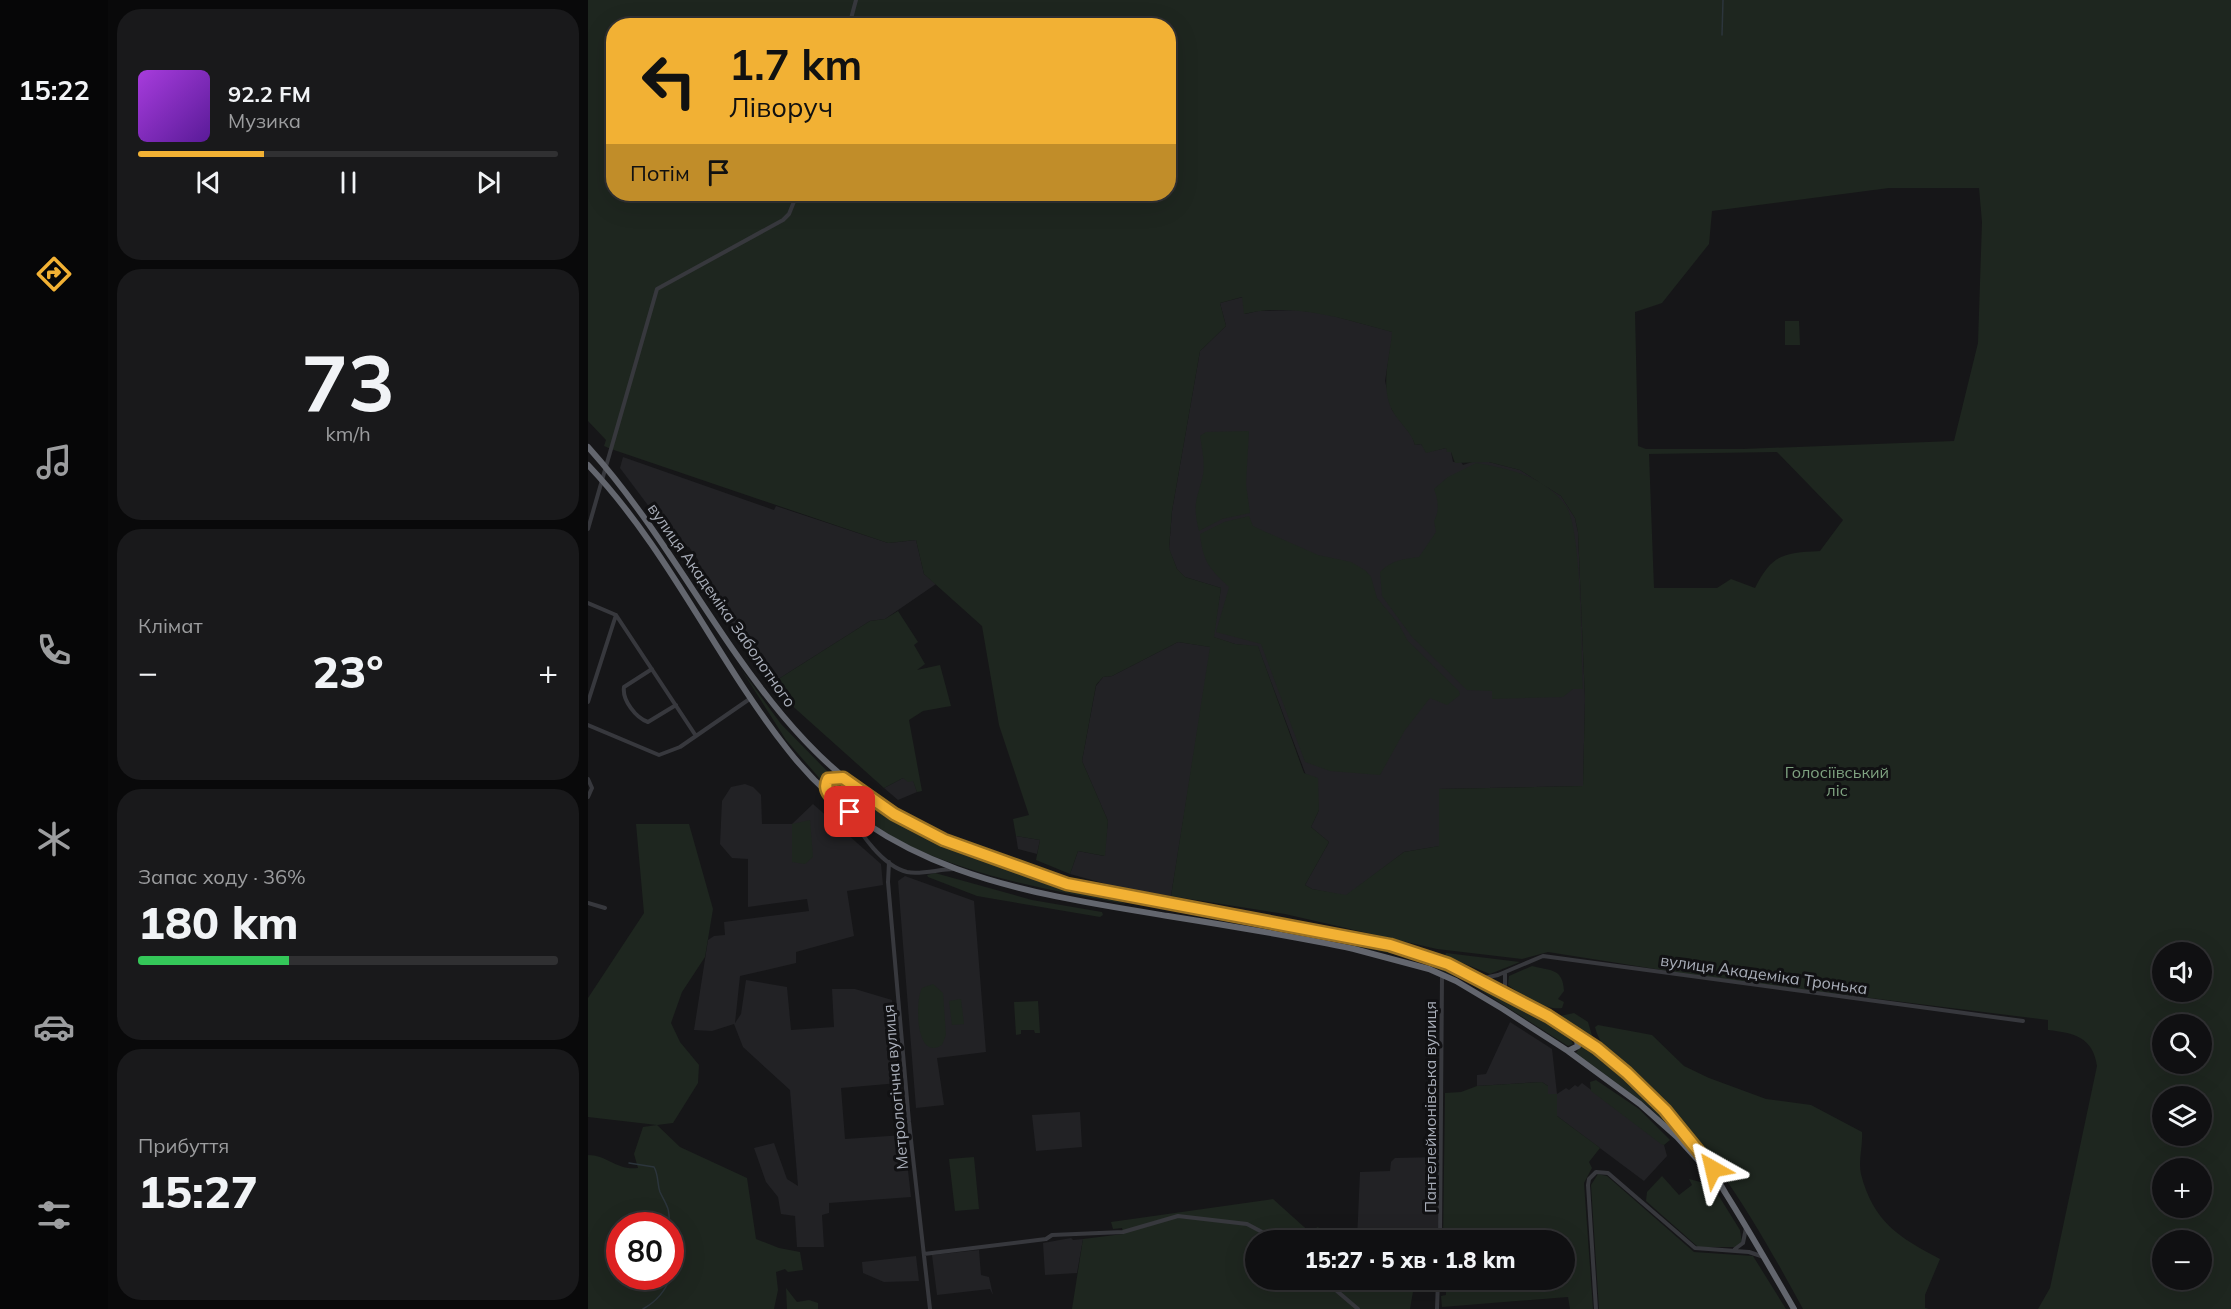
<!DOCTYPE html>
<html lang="uk">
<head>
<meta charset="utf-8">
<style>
  body { margin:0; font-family:Mulish,sans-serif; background:#19191b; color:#f1f3f6; height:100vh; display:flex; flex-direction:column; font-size:22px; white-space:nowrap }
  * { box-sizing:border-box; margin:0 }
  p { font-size:20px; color:#9c9d9f }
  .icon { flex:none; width:33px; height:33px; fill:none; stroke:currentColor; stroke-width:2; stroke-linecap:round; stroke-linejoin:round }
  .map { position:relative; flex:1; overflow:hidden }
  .details { display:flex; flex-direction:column; gap:9px; padding:9px; background:#09090a; width:480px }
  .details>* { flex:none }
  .banner { position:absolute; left:18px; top:18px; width:570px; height:183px; border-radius:24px; box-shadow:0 6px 24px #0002,0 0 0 2px #303032; background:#f2b134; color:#111; overflow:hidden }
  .controls { position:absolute; left:1564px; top:942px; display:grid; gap:12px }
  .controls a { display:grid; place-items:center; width:60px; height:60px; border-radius:50%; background:#101012; box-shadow:0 6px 24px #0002,0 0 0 2px #303032; font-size:30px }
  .speed { position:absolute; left:18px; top:1212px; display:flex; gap:12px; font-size:30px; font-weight:700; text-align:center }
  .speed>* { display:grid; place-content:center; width:78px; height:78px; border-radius:50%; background:#101012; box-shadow:0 6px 24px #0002,0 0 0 2px #303032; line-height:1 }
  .speed .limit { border:9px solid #d22; background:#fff; color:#111 }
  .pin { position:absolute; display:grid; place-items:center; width:51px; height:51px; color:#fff; margin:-26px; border-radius:12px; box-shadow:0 3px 9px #0006 }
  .me { position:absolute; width:66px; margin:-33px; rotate:323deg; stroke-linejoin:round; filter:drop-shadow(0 0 4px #0008) }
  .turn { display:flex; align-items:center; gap:21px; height:126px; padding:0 24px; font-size:27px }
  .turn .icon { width:78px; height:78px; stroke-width:2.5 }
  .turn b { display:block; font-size:42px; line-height:51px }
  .then { display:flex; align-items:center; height:57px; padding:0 24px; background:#0003; gap:12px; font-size:22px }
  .big { font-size:45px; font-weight:800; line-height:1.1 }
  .details .tile { flex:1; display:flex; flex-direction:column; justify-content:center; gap:9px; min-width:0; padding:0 21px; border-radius:24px; background:#19191b }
  .details .dial { align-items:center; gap:0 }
  .dial b { font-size:78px; line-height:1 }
  .song { display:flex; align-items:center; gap:18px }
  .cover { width:72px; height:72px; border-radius:9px; background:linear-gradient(135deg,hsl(280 70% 55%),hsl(270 70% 35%)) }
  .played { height:6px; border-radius:3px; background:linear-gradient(90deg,#f2b134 30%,#303032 30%) }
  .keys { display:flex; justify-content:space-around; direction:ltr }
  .heat { display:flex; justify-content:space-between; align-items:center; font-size:33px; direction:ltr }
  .charge { height:9px; border-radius:4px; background:linear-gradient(90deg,#34c759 36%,#303032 0) }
  .trip { position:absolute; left:657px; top:1230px; width:330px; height:60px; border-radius:30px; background:#101012; box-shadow:0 6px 24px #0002,0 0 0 2px #303032; font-weight:800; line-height:60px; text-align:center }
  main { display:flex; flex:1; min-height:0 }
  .tabs { display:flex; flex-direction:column; width:108px; justify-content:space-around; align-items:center; background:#060607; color:#9c9d9f }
  .tabs .icon { width:42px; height:42px }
  .tabs .selected { color:#f2b134 }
  .tabs b { font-size:27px; color:#f1f3f6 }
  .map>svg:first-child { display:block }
</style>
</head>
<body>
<main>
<nav class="tabs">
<b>15:22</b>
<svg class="icon selected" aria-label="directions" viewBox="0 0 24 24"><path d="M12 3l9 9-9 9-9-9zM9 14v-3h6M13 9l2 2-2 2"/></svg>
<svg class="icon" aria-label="music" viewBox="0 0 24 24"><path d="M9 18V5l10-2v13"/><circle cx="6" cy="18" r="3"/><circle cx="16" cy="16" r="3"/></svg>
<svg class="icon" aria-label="phone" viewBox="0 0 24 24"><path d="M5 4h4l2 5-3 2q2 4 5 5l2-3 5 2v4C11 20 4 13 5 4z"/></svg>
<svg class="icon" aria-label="climate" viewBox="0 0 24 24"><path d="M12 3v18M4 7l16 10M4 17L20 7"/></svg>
<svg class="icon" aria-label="car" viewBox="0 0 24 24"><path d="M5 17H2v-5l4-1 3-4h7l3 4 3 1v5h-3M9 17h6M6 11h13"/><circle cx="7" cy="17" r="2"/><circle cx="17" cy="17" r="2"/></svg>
<svg class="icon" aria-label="filters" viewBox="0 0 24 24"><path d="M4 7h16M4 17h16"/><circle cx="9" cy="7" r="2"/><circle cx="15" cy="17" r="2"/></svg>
</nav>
<section class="details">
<div class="tile">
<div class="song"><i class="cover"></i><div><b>92.2 FM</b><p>Музика</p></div></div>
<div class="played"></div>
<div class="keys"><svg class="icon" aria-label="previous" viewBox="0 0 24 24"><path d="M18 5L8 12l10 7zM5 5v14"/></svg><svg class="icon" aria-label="pause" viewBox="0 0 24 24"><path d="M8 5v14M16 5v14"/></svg><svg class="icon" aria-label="next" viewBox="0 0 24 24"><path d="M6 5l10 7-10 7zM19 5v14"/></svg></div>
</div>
<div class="tile dial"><b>73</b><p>km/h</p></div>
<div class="tile"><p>Клімат</p>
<div class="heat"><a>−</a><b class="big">23°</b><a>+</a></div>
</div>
<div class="tile"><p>Запас ходу · 36%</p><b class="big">180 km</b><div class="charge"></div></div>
<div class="tile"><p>Прибуття</p><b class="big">15:27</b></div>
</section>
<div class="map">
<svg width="1643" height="1309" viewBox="0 0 1643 1309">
  <rect width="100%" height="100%" fill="#161618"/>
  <path fill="#222225" d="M655,297L657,314L670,311L708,310L738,314L805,332L797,381L804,410L824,436L827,445L833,444L839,452L858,448L863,452L865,462H873L875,465L887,461L901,462L932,470L973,496L987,518L990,532L997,699L995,786L851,789L852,846L816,852L758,896L724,889L717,885L741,842L723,827L731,810L670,647L647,644L625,637L633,588L597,577L589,569L581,549L584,511L612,351L638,326L632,303Z
    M35,457L186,510L188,506L300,543L328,540L336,574L348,584L297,619L282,621L181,685L102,567L111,561L101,547L89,544L32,468Z
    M590,642L623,647L583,896L537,889L482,874L490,851L516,856L520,821L494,761L508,686L515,677L524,676Z
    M315,778L325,780L329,792L310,800L296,788Z
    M157,784L165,787L173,795L174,824H204L225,804L293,864L295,885L259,891L266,936L208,952V963L152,976L147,1023L153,1014L158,980L199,987L203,1030L246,1027L244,989H267L304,1000L311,1083L253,1088L257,1139L316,1135L323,1197L241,1203V1213L234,1215L236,1247H209L207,1216L193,1214L190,1197L178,1182L166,1148L186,1143L199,1179L210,1186L202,1090L155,1047L146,1024L124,1031L106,1030L120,940L126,936L137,935L136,922L221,911L219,899L160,907V859L144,858L132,844L134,801L143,787Z
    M428,836L452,840L449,854L430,849Z
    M317,876L386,901L398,1052L349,1058L356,1105L328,1108L310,881Z
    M922,1022L964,1049L969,1094L978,1088L981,1090L987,1085L990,1087L994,1083L1076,1145L1079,1156L1056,1181L969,1116V1094H960V1086L954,1082L889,1086V1075L898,1074Z
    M492,1112L494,1147L448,1151L444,1115Z
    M851,1157L850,1240H769L772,1172L802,1171L803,1162L807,1158Z
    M483,1238L485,1240L495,1239L489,1273L457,1275L455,1243Z
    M391,1250L393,1275L401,1277L405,1295L402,1289L349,1295L344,1255Z
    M328,1256L331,1281L296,1282L275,1273L274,1262Z"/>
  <path fill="#1e261f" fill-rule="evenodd" d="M0,0H1643V1309H1450L1462,1288L1509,1066C1505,1037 1486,1033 1460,1030V1020L1137,980L960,952L934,959L849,949L697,914L583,896L622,647L590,642L524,676L515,677L508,685L494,761L520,821L517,856L490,851L482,874L448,860L452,840L428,836L425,819L441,815L411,725L394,626L336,574L328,540L300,543L23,449L16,446L18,440L0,421ZM26,26H580V194H26ZM1301,188H1391L1394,222L1390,343L1366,441L1155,449H1058L1050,446L1047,312L1074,303L1121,244L1124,211ZM654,297L656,314C707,302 756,319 804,332C802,357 792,385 804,410C811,423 823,431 827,445L833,444L838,453L858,448L859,452H863L867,463L901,462L932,470L973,496L987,518L990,532L997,699L995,786L851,789V846L816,852L758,895L724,889L717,885L741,842L723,827L731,810L730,778L716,773L670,646L647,644L626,637L633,588L597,577L589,569L581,548L584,511L612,351L638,326L632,303ZM1189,452L1255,520L1232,551C1195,553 1184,554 1167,588L1143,579L1129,588H1066L1061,454ZM1575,952H1614V992H1575ZM1575,1024H1614V1064H1575ZM1575,1096H1614V1136H1575ZM1575,1168H1614V1208H1575ZM1575,1240H1614V1280H1575Z
    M1197,321H1211L1212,345H1197Z
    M661,431L658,484L662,513L634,519L611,531C604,502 609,501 615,475C617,462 614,449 612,436L618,432Z
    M888,463C920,468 958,477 978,506C994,529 993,654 995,689H985L975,697L904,699V691L879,690L824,637L794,596L792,572C803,560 816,559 831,557L848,532L846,521C852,510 850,500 846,489L860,477Z
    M661,516L665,526L671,529L730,555L763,562L778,571L783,577L789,598L810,623L820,641L871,691L872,695L859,705L842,698L817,730L792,775L742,771L717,762L673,644L628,632L641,587C621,568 615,562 612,534L636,522Z
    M310,611L330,642L326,645L337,664L329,670L352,665L363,706L335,711L321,720L334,791L329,792L325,781L320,782L315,778L296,788L181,685L282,621L297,619Z
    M153,669L193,724L240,772L233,780L198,740Z
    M247,780C314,834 392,861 472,887C492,894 521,894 538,904C466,891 391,878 324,847C294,833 267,811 242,789L241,783Z
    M222,820L225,857L217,864L204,862V824Z
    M48,824H101L125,909L117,957L94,992L83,1023L92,1042L111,1065L110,1083L85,1123L69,1125L0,1117V998L56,913Z
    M347,873L444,900L514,912L515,915L512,917L389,896L340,877L339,875Z
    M542,903L688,927L824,956L898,986L980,1035L985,1044L980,1046L878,981L824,958L687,929Z
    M858,953L932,962L902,974L857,956Z
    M944,966C961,971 975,967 976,991L970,999L976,1002L974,1008C959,1011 932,994 920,985L921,976Z
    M345,984L355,993L358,1035L354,1045C327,1062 327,1000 334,988Z
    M373,999L376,1024L364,1025L361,1001Z
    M450,1001L452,1033H447L446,1030H433V1034L428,1035L426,1002Z
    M986,1013L1000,1022L1005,1039L972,1016Z
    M1010,1025L1064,1035L1096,1066L1121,1078L1178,1099L1223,1105L1274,1132C1275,1146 1270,1161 1273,1174C1285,1222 1312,1238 1352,1259L1337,1295V1308L1341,1309H1215C1171,1228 1125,1148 1058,1084C1039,1066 1013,1053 1007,1027Z
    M996,1041L1063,1100L1111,1156L1061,1107L988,1053Z
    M1008,1080L1051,1109L1082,1140L1076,1145L1073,1144L1003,1091L1002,1082Z
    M954,1082L960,1086V1094H969V1116L1012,1148L1001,1162L1004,1168L996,1183L1005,1309H982L980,1297L854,1307L853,1296L858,1295V1280H976V1240H855L857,1093L873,1092L889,1086Z
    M69,1125L92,1147L159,1178L168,1239L191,1248L212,1252L215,1270L200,1272L197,1269L188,1272L190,1290L186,1309H0V1155C19,1155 30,1171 50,1168L46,1154L55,1127ZM32,1226H82V1276H32Z
    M386,1157L391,1209L367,1211L361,1159Z
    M1010,1174L1019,1176L1106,1252L1165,1256L1198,1309H1011L1003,1185Z
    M1074,1176L1091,1195L1104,1185L1101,1179L1124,1185L1152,1230L1154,1242L1149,1247H1110L1058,1201L1059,1192Z
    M685,1199L725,1235L729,1227L737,1230L736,1240H668V1280H827L822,1309H484L495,1239L535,1234L534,1228L525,1229L523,1222Z
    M198,1288L209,1302L221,1300L230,1303V1309H199Z"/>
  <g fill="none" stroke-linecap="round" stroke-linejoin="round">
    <path stroke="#2c353c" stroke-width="1.5" d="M1134,35L1135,0
      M41,1163L66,1167C71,1176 69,1184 72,1192C79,1207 82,1207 81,1226
      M55,1309C83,1293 90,1266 82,1235"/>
    <path stroke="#37383d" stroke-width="4" d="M261,26L268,0
      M0,529L69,289L195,220L201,214L209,194
      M0,603L28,615L108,736
      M64,669L36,687C34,700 48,718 60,722L88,705
      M0,702L28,615
      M0,725L71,755L92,747L163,698
      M0,779L4,788L0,797
      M262,813C272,834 295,866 319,872C333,875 351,869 366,869
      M301,862L300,882L321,1122L342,1309
      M0,903L17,908
      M917,973V989
      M896,978L910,975L955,956L1435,1021
      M852,1240L854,975
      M1147,1249L1155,1243L1158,1228
      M336,1254L458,1239L464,1235L535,1232L590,1216L659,1224L689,1240
      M736,1280L770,1309
      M849,1309L850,1280
      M1008,1309L1000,1185L1001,1179L1008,1172L1020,1173L1107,1248L1161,1252L1176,1257"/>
    <path stroke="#63666e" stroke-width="6" d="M0,447C108,566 166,732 310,816C408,874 520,895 630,913C693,923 770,934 830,953C936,987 1047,1065 1114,1154C1124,1167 1130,1181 1138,1194C1162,1232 1184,1271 1206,1309
      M0,465C81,550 128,659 200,750C295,872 437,893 580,916C643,926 705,936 766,949L841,969L868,981L915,1009L980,1051L1052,1104L1089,1137L1129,1181
      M239,792L237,786L240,779L254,778
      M980,1051L990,1046L988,1035"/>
  </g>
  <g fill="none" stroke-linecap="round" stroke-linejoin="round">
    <defs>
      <path id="route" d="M262,812C252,804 232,794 240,779L255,778L306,814L356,840L479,884L802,945L860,964L960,1016L1009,1048L1039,1073L1077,1110L1125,1169"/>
    </defs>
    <use href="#route" stroke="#9d7322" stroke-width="15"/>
    <use href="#route" stroke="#f2b134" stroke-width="10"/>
  </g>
  <g text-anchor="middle" stroke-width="6" stroke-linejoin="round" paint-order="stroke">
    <g font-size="16" fill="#a8adb8" stroke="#111113">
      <text transform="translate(134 605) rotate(55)" y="6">вулиця Академіка Заболотного</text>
      <text transform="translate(1176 974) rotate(8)" y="6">вулиця Академіка Тронька</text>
      <text transform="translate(307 1087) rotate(-95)" y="6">Метрологічна вулиця</text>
      <text transform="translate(842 1107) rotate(-90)" y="6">Пантелеймонівська вулиця</text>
    </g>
    <g font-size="16" fill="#7fa381" stroke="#111113">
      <text x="1249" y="778">Голосіївський<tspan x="1249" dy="18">ліс</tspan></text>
    </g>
  </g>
</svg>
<div class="controls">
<a><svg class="icon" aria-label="sound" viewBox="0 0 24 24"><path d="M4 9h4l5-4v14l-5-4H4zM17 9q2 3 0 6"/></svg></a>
<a><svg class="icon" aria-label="search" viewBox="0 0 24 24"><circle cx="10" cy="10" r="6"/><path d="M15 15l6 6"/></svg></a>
<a><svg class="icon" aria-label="layers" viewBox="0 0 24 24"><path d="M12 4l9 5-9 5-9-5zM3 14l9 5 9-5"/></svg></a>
<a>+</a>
<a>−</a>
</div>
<div class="speed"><div class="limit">80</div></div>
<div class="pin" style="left:262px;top:812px;background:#d93025"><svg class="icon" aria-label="arrive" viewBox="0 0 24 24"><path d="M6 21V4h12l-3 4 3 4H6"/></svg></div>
<svg class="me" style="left:1125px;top:1169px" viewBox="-20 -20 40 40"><path d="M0-17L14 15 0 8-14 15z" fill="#f2b134" stroke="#fff" stroke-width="4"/></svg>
<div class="trip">15:27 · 5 хв · 1.8 km</div>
<div class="banner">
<div class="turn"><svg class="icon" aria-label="left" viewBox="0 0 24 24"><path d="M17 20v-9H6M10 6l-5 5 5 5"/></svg><div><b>1.7 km</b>Ліворуч</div></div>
<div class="then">Потім<svg class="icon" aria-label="arrive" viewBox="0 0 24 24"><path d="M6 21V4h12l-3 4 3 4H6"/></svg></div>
</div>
</div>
</main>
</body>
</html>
